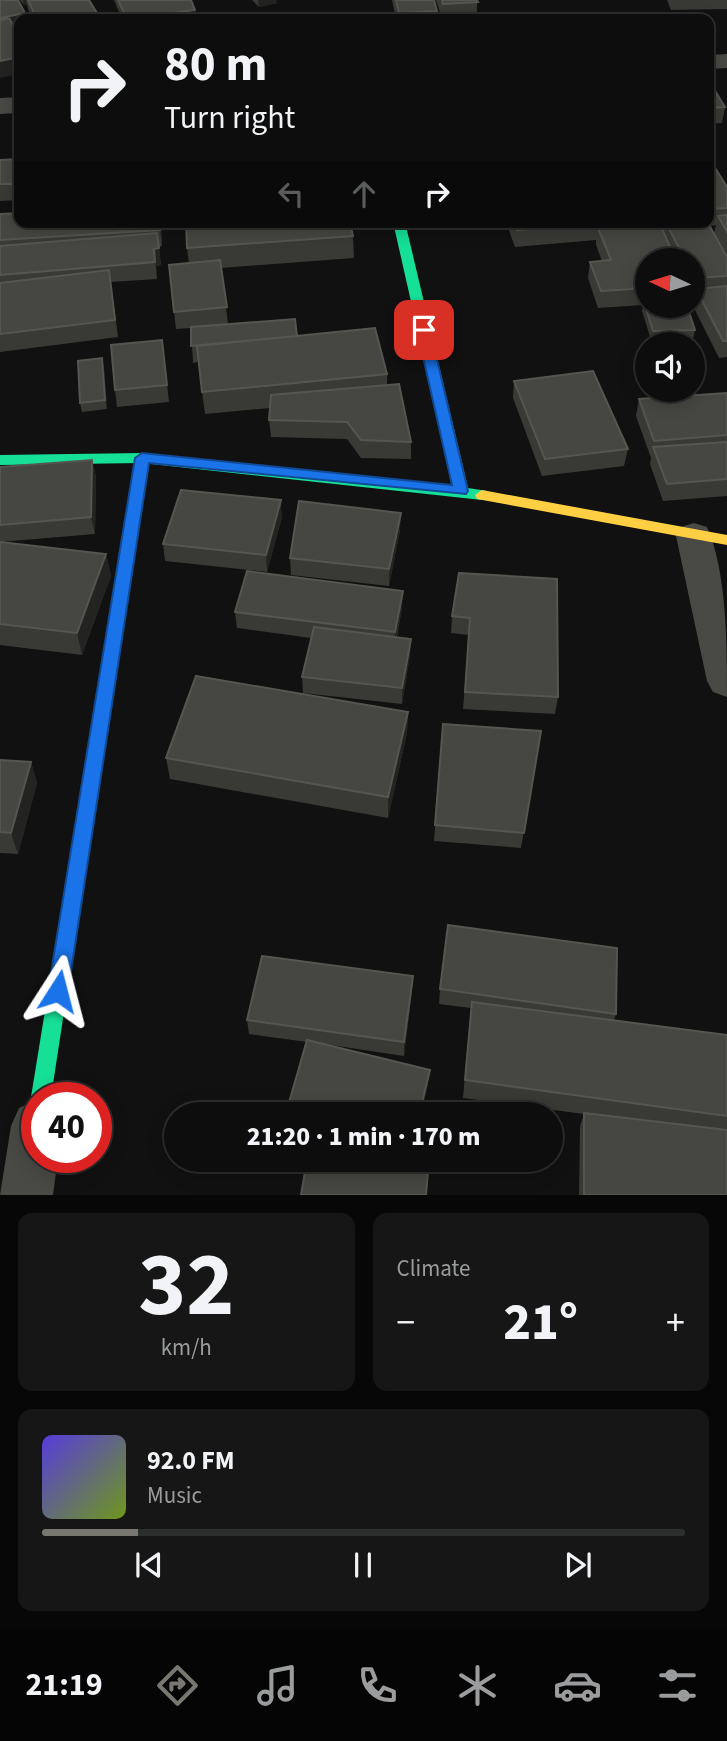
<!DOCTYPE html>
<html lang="en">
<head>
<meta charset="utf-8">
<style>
  body { margin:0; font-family:"Source Sans 3",sans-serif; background:#151615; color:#f1f3f6; height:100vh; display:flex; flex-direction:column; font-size:26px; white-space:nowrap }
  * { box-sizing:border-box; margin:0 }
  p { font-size:23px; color:#9a9c9d }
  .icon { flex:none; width:38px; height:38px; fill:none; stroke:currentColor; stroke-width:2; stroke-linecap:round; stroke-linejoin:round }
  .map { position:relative; height:1195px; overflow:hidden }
  .drawer { display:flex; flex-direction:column; gap:18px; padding:18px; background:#070707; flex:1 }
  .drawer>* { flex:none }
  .banner { position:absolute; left:14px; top:14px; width:700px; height:214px; border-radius:14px; box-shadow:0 4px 18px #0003,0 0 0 2px #2c2d2d; background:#0c0d0c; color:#f1f3f6; overflow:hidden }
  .needle { width:46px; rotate:274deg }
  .tools { position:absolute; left:635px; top:248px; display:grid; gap:14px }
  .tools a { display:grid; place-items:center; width:70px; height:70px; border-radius:50%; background:#0c0d0c; box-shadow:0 4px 18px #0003,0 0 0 2px #2c2d2d; font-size:35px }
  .speed { position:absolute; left:21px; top:1082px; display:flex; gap:14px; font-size:35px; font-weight:700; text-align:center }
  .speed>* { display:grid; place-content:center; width:91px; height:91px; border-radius:50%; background:#0c0d0c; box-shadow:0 4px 18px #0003,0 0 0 2px #2c2d2d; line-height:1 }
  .speed .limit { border:10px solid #d22; background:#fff; color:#111 }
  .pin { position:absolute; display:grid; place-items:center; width:60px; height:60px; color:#fff; margin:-30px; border-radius:14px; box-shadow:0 4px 10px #0006 }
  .me { position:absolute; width:77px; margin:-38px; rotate:9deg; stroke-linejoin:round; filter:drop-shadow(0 0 5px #0008) }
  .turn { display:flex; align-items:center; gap:24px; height:147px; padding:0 35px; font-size:32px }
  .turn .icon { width:91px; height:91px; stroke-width:2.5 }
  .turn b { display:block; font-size:49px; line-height:60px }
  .lanes { display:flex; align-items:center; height:66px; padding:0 35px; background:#0003; justify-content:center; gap:35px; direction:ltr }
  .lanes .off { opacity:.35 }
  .big { font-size:52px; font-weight:800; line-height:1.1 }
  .drawer .widget { flex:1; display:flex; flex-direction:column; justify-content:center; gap:10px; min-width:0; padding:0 24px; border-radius:14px; background:#151615 }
  .drawer .dial { align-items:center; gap:0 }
  .dial b { font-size:91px; line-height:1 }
  .song { display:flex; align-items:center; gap:21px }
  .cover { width:84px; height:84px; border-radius:10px; background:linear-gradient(135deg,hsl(250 70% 55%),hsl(80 70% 35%)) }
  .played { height:7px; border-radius:4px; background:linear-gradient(90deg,#787870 15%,#2c2d2d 15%) }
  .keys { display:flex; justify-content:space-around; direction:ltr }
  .heat { display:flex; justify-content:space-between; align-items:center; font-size:38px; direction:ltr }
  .drawer .tiles { flex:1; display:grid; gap:18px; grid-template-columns:1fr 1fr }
  .widget:last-child { grid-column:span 2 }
  .trip { position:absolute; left:164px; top:1102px; width:399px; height:70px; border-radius:35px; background:#0c0d0c; box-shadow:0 4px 18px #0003,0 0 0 2px #2c2d2d; font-weight:800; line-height:70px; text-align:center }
  .tab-bar { display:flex; height:112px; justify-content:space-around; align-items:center; background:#050505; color:#9a9c9d }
  .tab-bar .icon { width:49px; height:49px }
  .tab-bar .on { color:#787870 }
  .tab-bar b { font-size:32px; color:#f1f3f6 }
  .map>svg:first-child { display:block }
</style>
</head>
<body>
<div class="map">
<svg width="727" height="1195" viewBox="0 0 727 1195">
  <rect width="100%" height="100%" fill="#101110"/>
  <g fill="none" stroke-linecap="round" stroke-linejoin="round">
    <path fill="#494945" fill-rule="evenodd" d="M727,54V68L709,69V55Z
      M19,97V113L0,114V98Z
      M694,523L707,527C727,572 727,645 727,697L713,692L707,681L676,536L681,527Z
      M37,1100V1157H58L53,1195H0L11,1126L19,1108Z"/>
    <path fill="#16e098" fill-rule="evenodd" d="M393,222H405L468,488L487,491L489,495L487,499L482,500L142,463L0,465V455L142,453L453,487Z
      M109,660L115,661L117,666L51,1097H37V1106L31,1097L101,666L103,661Z"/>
    <path fill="#ffcf43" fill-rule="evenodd" d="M142,453L149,458L117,666L115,671H103L101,666L135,458Z
      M482,490L727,535V545L477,499L475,495Z"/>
  </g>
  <path fill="#393936" d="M20,0H89L97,13L98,19H32L29,11L27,5H24Z
    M114,0H191L195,10L196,19H122Z
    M252,0H276L277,3L259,7Z
    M392,0H434L437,11V19H396Z
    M436,0H477V17L442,19Z
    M667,0H727V9L671,10Z
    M709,81L725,107L722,123L709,124Z
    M19,159V200L0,201V160Z
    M709,163L727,187V255L714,233L716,225L710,226L727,257V357L719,358L693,306L695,295H693V261H648V306L695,330L693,339L651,340L642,311L643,305L598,308L588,278L590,262L602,261L596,245V240L515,247L507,225V222H645V225L657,224L656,222H709Z
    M0,214L19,222H161L162,246L159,247L161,265L156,266L157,279L111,282L118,337L0,352Z
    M353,236L354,258L221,268L228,324L297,336L387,374V385L411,442V459L361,458L347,439L271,437L269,420L270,408L205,414L198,362L193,363L191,328L176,329L174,312L189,263L187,248Z
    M162,340L169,402L117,407L115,390Z
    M104,367L107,409L82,412L80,403Z
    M514,381L628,449L624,466L542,476L513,398Z
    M727,393V496L663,501L650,464L651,458L636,416L639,399Z
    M92,460L96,477L95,534L0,542V467Z
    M282,517L267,572L165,561L163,544Z
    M400,530L389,586L291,575L290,558Z
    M0,542L106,554L111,576L82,655L0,645Z
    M459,573L558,697L555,714L463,709L469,635L451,633L452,616Z
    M402,608L397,637L410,655L402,704L303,693L302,677L311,638L237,628L235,612Z
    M408,712L407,733L388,818L170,779L166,758Z
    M443,724L541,731L521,848L434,841Z
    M0,760L31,762L37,783L18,854L0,853Z
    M440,989L616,1014L614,1020L727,1035V1195H579L580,1126L584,1114L463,1098L471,1008L439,1004Z
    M412,991L404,1056L324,1044L428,1083L421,1115H287L307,1042L249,1034L247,1020Z"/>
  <path fill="#232422" d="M23,0H26L27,5H24Z
    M258,0H276L277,3L259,7Z
    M195,10L196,19H131Z
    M25,13L27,19H19V30L0,34V18Z
    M97,13L98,19H62Z
    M19,57V74L0,78V61Z
    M160,222H161L162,246L160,230Z
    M157,233L161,265L156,266L157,279L154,249Z
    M102,358L104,367L107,409L105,400Z
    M92,460L96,477L95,534L91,517Z
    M281,500L282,517L267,572L266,555Z
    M401,513L400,530L389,586V569Z
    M106,554L111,576L82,655L77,633Z
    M403,591L402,608L394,649L395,632Z
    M411,639L410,655L402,704V688Z
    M408,712L407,733L388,818V797Z
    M31,762L37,783L18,854L11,833Z
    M413,976L412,991L404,1056V1042Z
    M430,1070L428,1083L421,1115H419Z"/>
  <path fill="#464642" stroke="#565651" stroke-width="2" d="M0,0H18L25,13L0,18Z
    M28,0H89L97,13L62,19H37Z
    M118,0H191L195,10L127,19Z
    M396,0H434L437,11L399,13Z
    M442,0H477L478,2L443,4Z
    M9,18L19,35V57L0,61V20Z
    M709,81L725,107L709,108Z
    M19,159V184H0V160Z
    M709,163H712L727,187V208L709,209Z
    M19,213V222H160V230L0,240V214Z
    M727,215V232L718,216Z
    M186,222H350L353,236L187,248Z
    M514,222H613L517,230Z
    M708,223L727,257V276L695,278L693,274V261H686L668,227Z
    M660,224L676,261H648V288L601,291L590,262L611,260L598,228Z
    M157,233L159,248L154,249L155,262L0,275V246Z
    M220,260L227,307L174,312L169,265Z
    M109,270L115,320L0,334V283Z
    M727,286V341H723L696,289Z
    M644,302H648V306H687L695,330L653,331Z
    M295,319L297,336L191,346V327Z
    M375,328L387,374L202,392L197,346Z
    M162,340L167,385L115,390L111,345Z
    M102,358L105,400L80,403L78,361Z
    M593,371L628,449L545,459L514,381Z
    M399,384L411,442L361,440L347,422L269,420L271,395Z
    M727,393V435L654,441L639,399Z
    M727,442V479L667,484L653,447Z
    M92,460L91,517L0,525V467Z
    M181,490L281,500L266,555L163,544Z
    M299,501L401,513L389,569L290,558Z
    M0,542L106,554L77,633L0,624Z
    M247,571L403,591L395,632L235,612Z
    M459,573L557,579L558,697L465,692L470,618L452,616Z
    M314,627L411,639L402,688L302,677Z
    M196,676L408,712L388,797L166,758Z
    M443,724L541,731L524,833L435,825Z
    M0,760L31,762L11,833L0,832Z
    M448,925L617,948L616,1014L440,989Z
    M262,956L413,976L404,1042L247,1020Z
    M472,1002L727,1035V1116L465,1080Z
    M307,1040L430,1070L419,1115H294L286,1113Z
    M584,1113L727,1130V1195H584Z
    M307,1160H429L426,1195H301Z"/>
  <path fill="#1a73e8" stroke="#114b97" stroke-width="2" d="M424,326L430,330L468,491L466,494L149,463L68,991L65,997L58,1000L51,997L48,991L135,458L142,453L452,485L417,330Z"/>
</svg>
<div class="tools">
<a><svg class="needle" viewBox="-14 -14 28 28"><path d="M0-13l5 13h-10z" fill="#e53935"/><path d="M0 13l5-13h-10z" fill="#9a9c9d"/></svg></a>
<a><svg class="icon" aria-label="sound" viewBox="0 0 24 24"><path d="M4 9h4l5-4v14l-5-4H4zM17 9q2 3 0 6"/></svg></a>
</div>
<div class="speed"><div class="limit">40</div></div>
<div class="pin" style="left:424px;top:330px;background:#d93025"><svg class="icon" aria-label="arrive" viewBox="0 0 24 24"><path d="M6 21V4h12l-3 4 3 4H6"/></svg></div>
<svg class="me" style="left:58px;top:991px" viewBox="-20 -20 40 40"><path d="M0-17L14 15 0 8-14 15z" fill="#1a73e8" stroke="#fff" stroke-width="4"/></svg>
<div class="trip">21:20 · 1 min · 170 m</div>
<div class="banner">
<div class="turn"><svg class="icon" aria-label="right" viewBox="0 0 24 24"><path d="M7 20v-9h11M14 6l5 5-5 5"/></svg><div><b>80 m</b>Turn right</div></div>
<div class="lanes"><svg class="icon off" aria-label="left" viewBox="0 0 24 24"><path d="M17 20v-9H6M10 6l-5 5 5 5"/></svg><svg class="icon off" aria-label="ahead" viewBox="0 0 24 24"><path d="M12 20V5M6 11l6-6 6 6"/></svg><svg class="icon" aria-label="right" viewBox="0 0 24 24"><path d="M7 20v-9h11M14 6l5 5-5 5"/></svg></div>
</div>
</div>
<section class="drawer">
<div class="tiles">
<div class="widget dial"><b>32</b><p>km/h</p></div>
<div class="widget"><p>Climate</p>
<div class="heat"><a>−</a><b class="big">21°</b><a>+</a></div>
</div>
<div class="widget">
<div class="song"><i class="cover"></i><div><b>92.0 FM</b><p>Music</p></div></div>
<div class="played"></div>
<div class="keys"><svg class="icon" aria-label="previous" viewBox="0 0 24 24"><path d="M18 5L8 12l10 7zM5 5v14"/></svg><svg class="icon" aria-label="pause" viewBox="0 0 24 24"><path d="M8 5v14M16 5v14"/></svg><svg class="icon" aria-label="next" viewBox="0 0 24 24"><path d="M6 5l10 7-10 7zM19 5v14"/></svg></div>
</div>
</div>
</section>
<nav class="tab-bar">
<b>21:19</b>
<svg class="icon on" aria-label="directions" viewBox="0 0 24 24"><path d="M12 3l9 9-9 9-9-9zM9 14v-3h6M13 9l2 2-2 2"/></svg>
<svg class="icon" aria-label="music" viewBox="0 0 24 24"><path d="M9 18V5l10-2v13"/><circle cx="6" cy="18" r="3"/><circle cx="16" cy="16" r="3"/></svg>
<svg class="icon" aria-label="phone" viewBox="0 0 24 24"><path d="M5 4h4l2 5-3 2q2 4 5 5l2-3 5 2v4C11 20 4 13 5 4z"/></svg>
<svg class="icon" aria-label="climate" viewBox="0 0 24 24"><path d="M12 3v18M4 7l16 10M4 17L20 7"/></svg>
<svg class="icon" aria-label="car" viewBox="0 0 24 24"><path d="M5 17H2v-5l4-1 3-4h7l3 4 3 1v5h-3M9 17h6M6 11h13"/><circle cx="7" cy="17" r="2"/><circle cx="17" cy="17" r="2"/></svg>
<svg class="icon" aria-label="filters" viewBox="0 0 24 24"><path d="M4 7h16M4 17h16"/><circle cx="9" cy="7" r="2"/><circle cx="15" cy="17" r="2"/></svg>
</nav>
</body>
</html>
